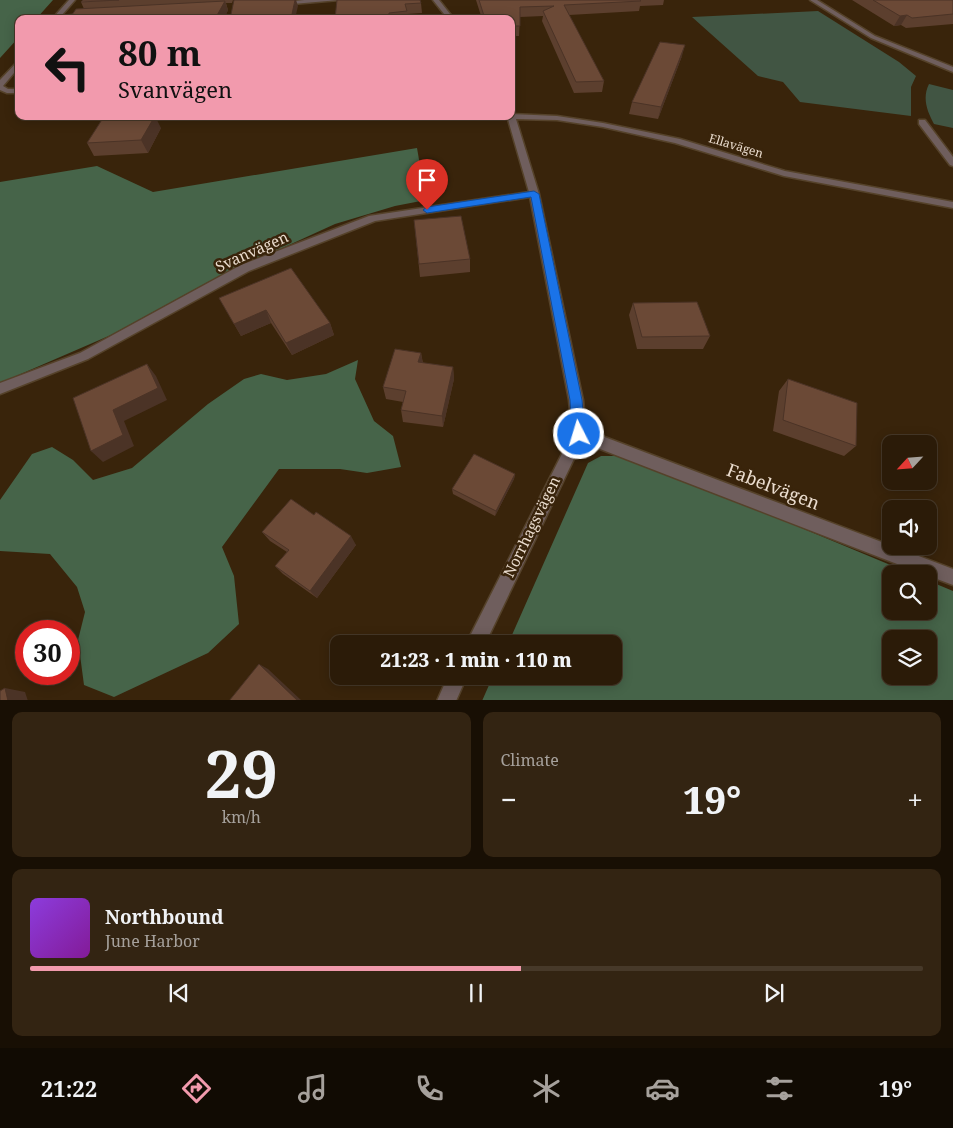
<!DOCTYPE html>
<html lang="en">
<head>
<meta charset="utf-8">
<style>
  body { margin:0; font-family:"Noto Serif",serif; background:#332412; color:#f1f3f6; height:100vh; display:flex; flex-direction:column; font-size:19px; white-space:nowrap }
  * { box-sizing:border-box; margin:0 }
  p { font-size:16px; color:#a6a19c }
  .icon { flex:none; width:28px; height:28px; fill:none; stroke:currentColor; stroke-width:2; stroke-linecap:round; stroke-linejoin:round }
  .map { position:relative; height:700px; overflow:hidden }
  .side { display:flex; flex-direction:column; gap:12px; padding:12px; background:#180f04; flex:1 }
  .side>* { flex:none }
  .top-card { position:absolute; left:15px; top:15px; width:500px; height:105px; border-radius:10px; box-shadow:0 2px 12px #0003,0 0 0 1px #473929; background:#f29aad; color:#111; overflow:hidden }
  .needle { width:32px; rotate:244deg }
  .buttons { position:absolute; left:882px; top:435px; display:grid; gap:10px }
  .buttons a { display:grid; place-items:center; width:55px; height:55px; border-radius:10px; background:#2b1b08; box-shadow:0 2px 12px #0003,0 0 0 1px #473929; font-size:25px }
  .speed { position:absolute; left:15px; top:620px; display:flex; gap:10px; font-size:25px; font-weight:700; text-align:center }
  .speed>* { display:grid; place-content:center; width:65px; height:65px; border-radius:50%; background:#2b1b08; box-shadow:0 2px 12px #0003,0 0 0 1px #473929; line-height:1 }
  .speed .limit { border:8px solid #d22; background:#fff; color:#111 }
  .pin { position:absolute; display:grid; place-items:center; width:42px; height:42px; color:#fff; margin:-51px -21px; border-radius:50% 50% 50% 0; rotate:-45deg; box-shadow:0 0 5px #0007 }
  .pin .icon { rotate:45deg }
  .me { position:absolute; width:55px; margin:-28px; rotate:355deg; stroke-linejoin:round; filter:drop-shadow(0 0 4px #0008) }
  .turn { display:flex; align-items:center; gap:18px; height:105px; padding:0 20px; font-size:22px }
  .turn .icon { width:65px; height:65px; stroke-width:2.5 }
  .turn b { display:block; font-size:35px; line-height:42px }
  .big { font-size:38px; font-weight:800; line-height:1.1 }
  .side .tile { flex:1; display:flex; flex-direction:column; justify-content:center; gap:8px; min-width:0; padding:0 18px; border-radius:10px; background:#332412 }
  .side .dial { align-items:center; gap:0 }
  .dial b { font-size:65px; line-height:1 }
  .song { display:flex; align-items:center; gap:15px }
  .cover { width:60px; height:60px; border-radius:8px; background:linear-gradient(135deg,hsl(270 70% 55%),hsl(290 70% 35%)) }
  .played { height:5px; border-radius:2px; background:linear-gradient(90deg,#f29aad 55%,#473929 55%) }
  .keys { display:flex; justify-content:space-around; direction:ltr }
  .heat { display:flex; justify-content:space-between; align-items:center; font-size:28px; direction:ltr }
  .side .tiles { flex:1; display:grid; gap:12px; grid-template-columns:1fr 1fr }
  .tile:last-child { grid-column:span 2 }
  .trip { position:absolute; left:330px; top:635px; width:292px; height:50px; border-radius:10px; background:#2b1b08; box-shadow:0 2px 12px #0003,0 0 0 1px #473929; font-weight:800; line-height:50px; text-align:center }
  .dock { display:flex; height:80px; justify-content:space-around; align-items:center; background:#110b03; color:#a6a19c }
  .dock .icon { width:35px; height:35px }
  .dock .active { color:#f29aad }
  .dock b { font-size:22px; color:#f1f3f6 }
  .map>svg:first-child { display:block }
</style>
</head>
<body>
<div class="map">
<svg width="953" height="701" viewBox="0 0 953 701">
  <rect width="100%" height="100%" fill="#39240b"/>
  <path fill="#415543" d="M818,11L899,62L916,76L911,87V116L800,102L783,82L758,76L692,17Z
    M929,84L953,90V128L934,124C927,111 922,98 929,84Z"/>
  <path fill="#466449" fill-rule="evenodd" d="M0,0H53L36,19H19V37L0,58Z
    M417,148L426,200L395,206L335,224L208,282L111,335L0,383V182L97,166L153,192Z
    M358,360L355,379L374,421L393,436L401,467L367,473L340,469H279L222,547L234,576L239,624L208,653L114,697L84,685L78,640L85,612L77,587L50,554L0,551V500L32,454L52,447L73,460L93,480L132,468L208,404L244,379L261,374L287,380L326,374Z
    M601,456H620L641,461L912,574H891V611H929V581L953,591V700L482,701L493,676H614V644H508L588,463ZM891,639H929V676H891Z"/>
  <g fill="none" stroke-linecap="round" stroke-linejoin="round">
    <defs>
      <path id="minor" d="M69,0H75L61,16L86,14L88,17L52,19Z
        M304,0H339L281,5L278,3Z
        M433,0H439L454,19H448Z
        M19,60V67L3,86L8,89H19V93H7L0,90V80Z
        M511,114L557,116L603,123L680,139L785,171L953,202V208L784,176L675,143L603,127L557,120L516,119L539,194L583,400L586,430L953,569V585L929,576V574H923L582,442L485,644H466L572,434L569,400L530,197L375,221L249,271L88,359L0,394V383L80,353L241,265L369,216L529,192L507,116H511Z
        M919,120H925L953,157V166L950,165L919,124Z
        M448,676H467L456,701H437Z"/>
      <path id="tertiary" d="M810,0H817L875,36L953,67V72L871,38Z"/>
    </defs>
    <use href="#minor" stroke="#55422a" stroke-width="3"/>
    <use href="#tertiary" stroke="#55422a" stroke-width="3"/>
    <use href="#minor" fill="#6f5e5d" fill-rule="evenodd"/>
    <use href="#tertiary" fill="#6f5e5d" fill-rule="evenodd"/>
  </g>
  <path fill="#5c3f2e" d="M83,0H233L232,3H226L228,10L224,19H69L84,9L81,2Z
    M337,0L421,3L422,13L407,14L408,19H335Z
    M476,0H664L663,5L640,6L639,11L569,15L604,81L602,92L574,93L542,21L543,16L520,17L519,36H511V19H482Z
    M852,0H953V24L906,28L901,25L894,26Z
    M682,56L658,119L629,114L632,102Z
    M161,128L148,153L94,156L87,143Z
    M414,220L470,259V272L420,277Z
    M219,298L330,323L334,335L292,355L271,323L241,336Z
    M633,303L710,336L703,349H637L629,315Z
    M421,353L423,363L453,367L454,379L443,427L403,422L401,410L403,402L386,399L383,387Z
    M788,379L856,446L844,456L773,431L779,391Z
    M515,474L514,479L495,516L453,494L452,489Z
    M314,515L356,545L317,598L283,574L275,566L287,552L270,541L262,532Z"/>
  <path fill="#4b3326" d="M295,0H296L298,6L295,19H291Z
    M225,1L228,10L224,19H215Z
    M907,15L901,25L894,26L900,16Z
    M685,45L682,56L658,119L661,107Z
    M155,116L161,128L148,153L141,140Z
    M266,310L271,323L241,336L234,324Z
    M330,323L334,335L292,355L286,343Z
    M421,353L423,365L418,362Z
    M147,364L156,376L167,400L124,421L134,446L103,462L91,451L113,410Z
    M453,367L454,379L443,427L442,416Z
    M515,474L514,479L495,516L496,511Z
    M351,536L356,545L317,598L310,591Z
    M259,664L268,669L302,701H298Z
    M5,688L25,692L28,701H8Z"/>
  <path fill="#6b4936" stroke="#4b3326" d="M83,0H119L81,2Z
    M234,0H295L291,19H230Z
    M337,0H420L421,3L405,4L407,11L389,13V19H335Z
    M479,0H640L641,1L564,5L604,81L576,82L543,11L554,6L520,7V26H511V19H485Z
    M873,0H953V14L912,18L907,15L900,16Z
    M225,1L215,19H69L76,9Z
    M660,42L685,45L661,107L632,102Z
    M142,116H155L141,140L87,143L103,118Z
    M461,216L470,259L419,264L414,220Z
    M291,268L330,323L286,343L266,310L234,324L219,298Z
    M697,302L710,336L642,337L633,303Z
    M395,349L421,353L418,362L453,367L442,416L401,410L406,391L383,387Z
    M147,364L158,388L113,410L123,435L91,451L73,398Z
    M788,379L857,403L856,446L783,420Z
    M474,454L515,474L496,511L452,489Z
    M291,499L314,515L316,512L351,536L310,591L275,566L289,550L262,532Z
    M259,664L298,701H229Z
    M5,688L8,701H0V691Z"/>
  <path fill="#1a73e8" stroke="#114b97" d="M534,191L539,194L582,400L585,434L583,438L579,439L574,438L572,434L570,400L531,197L427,213L423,210L427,207Z"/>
  <g text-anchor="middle" stroke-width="5" stroke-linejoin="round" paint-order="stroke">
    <g font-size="12" fill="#ebddcf" stroke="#39240b">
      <text transform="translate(736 146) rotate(17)" y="4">Ellavägen</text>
    </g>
    <g font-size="15" fill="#ebddcf" stroke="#39240b">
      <text transform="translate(252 252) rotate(-24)" y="5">Svanvägen</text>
      <text transform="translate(532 527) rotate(-64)" y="5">Norrhagsvägen</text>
    </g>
    <g font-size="18" fill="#ebddcf" stroke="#39240b">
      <text transform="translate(773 487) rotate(21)" y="6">Fabelvägen</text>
    </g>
  </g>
</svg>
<div class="buttons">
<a><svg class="needle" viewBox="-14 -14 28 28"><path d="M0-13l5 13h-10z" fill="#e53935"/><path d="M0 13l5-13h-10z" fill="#a6a19c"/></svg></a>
<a><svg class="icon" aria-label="sound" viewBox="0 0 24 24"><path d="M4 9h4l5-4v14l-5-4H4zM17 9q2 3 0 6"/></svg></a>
<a><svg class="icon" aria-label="search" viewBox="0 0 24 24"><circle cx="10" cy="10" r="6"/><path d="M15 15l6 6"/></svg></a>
<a><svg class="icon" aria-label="layers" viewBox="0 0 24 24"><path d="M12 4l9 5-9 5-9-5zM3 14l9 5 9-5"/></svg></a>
</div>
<div class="speed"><div class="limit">30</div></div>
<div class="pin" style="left:427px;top:210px;background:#d93025"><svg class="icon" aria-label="arrive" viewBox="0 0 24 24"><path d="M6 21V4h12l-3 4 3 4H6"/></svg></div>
<svg class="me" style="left:579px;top:434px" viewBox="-20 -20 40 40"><circle r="17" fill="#1a73e8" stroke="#fff" stroke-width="3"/><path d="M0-11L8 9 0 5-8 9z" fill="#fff"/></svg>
<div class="trip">21:23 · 1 min · 110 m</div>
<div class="top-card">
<div class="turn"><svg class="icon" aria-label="left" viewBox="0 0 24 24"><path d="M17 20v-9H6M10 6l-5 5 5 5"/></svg><div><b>80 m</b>Svanvägen</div></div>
</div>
</div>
<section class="side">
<div class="tiles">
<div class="tile dial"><b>29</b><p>km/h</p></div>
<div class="tile"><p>Climate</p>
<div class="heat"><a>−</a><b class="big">19°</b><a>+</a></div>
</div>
<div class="tile">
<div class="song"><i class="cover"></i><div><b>Northbound</b><p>June Harbor</p></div></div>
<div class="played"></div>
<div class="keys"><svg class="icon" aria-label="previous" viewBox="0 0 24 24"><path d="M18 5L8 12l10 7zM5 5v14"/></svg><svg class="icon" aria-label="pause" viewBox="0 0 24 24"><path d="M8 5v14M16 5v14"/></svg><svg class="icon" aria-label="next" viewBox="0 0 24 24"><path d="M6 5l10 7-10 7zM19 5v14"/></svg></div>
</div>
</div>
</section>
<nav class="dock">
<b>21:22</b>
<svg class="icon active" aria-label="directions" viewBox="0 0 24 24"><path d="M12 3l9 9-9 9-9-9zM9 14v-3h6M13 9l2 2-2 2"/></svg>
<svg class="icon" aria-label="music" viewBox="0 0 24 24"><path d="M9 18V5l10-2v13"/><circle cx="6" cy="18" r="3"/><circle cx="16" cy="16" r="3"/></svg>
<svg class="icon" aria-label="phone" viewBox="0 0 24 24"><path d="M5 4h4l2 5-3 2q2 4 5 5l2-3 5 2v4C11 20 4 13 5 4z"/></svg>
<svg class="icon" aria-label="climate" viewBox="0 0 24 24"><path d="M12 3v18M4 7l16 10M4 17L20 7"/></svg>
<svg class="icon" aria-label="car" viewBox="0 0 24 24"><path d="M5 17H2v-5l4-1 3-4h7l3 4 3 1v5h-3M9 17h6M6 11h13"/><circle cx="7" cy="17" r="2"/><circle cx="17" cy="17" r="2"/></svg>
<svg class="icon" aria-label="filters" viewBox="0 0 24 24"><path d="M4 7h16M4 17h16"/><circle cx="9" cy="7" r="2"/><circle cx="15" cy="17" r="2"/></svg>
<b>19°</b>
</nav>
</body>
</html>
